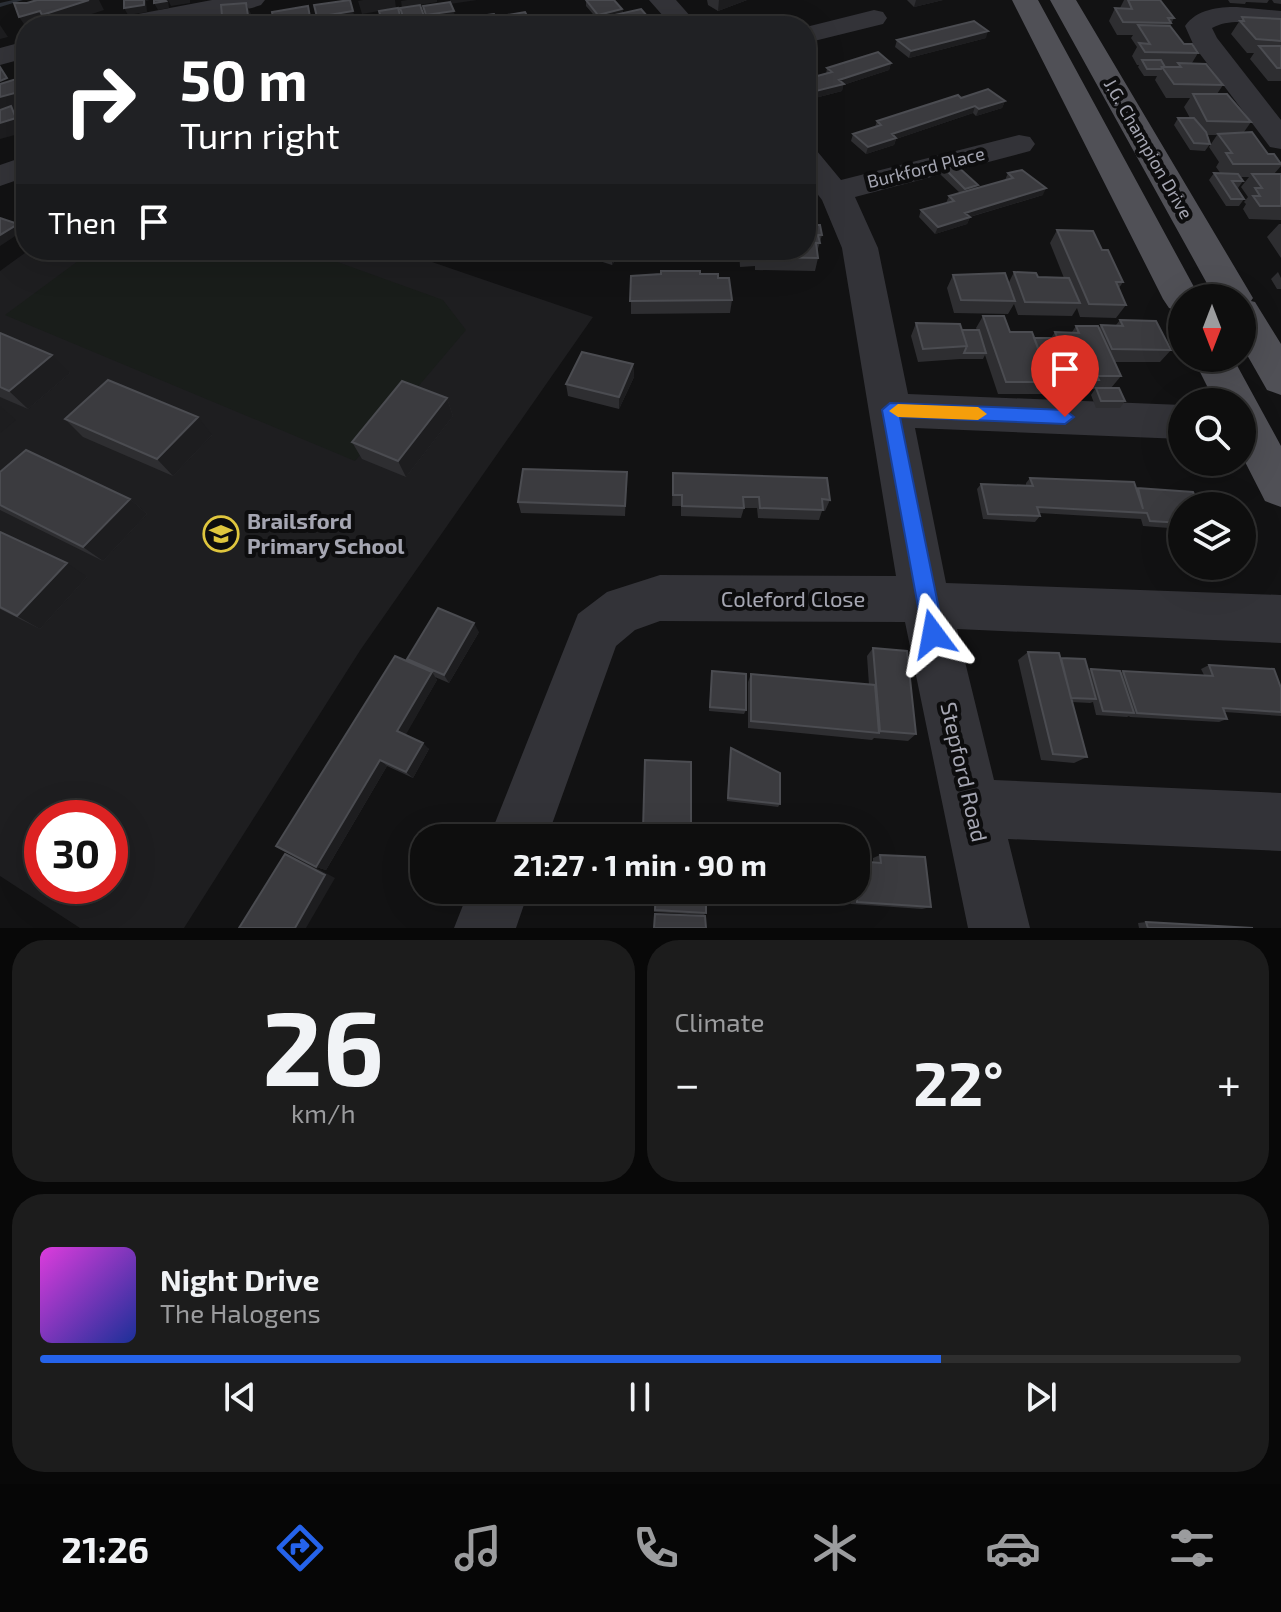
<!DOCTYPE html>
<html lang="en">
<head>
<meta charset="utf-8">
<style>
  body { margin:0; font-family:"Exo 2",sans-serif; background:#1c1c1c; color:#f1f3f6; height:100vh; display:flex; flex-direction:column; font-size:30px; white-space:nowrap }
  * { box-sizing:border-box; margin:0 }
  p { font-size:26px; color:#9b9c9e }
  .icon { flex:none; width:44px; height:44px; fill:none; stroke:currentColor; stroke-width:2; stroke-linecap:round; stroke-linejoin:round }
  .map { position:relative; height:928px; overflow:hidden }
  .details { display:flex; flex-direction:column; gap:12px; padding:12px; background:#080808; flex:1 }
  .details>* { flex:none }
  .guide { position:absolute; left:16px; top:16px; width:800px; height:244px; border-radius:32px; box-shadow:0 8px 32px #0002,0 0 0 2px #2e2e2e; background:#202124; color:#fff; overflow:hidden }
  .needle { width:52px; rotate:180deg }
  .buttons { position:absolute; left:1168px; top:284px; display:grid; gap:16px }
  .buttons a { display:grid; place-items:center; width:88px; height:88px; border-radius:50%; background:#0e0e0e; box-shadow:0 8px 32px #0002,0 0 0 2px #2e2e2e; font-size:40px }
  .speed { position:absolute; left:24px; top:800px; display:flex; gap:16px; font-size:40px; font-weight:700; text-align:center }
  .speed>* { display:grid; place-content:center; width:104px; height:104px; border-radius:50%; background:#0e0e0e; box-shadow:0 8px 32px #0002,0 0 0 2px #2e2e2e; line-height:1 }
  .speed .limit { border:12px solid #d22; background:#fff; color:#111 }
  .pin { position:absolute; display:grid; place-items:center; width:68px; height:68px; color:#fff; margin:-82px -34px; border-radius:50% 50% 50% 0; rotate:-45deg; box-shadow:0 0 8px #0007 }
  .pin .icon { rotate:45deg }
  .me { position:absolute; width:88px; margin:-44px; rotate:347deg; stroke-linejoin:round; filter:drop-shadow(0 0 6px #0008) }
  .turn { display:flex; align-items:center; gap:28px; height:168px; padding:0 32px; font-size:36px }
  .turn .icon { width:104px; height:104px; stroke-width:2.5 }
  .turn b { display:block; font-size:56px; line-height:68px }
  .then { display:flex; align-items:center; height:76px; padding:0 32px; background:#0003; gap:16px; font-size:30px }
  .big { font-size:60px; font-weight:700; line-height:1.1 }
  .details .card { flex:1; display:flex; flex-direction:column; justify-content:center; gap:12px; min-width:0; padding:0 28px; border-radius:32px; background:#1c1c1c }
  .details .dial { align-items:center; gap:0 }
  .dial b { font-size:104px; line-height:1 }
  .song { display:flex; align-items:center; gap:24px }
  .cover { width:96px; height:96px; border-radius:12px; background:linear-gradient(135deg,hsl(300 70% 55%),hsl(230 70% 35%)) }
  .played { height:8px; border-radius:4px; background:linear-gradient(90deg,#2563eb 75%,#2e2e2e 75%) }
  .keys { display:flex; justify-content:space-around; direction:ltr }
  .heat { display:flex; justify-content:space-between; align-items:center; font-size:44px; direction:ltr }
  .details .tiles { flex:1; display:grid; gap:12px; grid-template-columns:1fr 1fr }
  .card:last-child { grid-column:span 2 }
  .trip { position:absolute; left:410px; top:824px; width:460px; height:80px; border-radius:32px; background:#0e0e0e; box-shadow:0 8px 32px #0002,0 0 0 2px #2e2e2e; font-weight:700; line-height:80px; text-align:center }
  .dock { display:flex; height:128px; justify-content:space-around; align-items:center; background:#060606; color:#9b9c9e }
  .dock .icon { width:56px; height:56px }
  .dock .selected { color:#2563eb }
  .dock b { font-size:36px; color:#f1f3f6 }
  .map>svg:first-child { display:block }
</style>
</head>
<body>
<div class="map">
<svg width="1281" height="928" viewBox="0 0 1281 928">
  <rect width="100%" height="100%" fill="#121213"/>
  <path fill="#1e1e20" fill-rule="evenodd" d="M29,250H397L593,317L361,649L184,928H80L0,876V271ZM42,818H110V886H42Z"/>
  <path fill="#191d1a" d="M93,250H304L443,300L466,330L355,461L5,315Z"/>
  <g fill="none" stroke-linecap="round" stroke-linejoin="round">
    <path fill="#2a2e35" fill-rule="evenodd" d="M13,0H23L0,7V3Z"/>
    <path fill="#333338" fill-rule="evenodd" d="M212,0H265L261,5L252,8L158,26H104L108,20L117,18Z
      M649,0H676L699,26H672Z
      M1237,7L1281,11V27C1259,24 1232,17 1212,28L1217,38L1281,120V149L1270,147L1194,46L1185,26C1197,9 1218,7 1237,7Z
      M874,10L883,12L887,18L883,24L806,43V27Z
      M26,41V58L0,65V48Z
      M1019,135L1030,137L1035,144L1030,151L855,197L878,248L908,394L1182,405V439L915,428L946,583L1281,595V643L957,629L994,780L1281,793V851L1008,839L1030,928H968L905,622L660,621L635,630L616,646L547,838H489L578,614L607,592L660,575L896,576L842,248L822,200L806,179V148L817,151L841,180Z
      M26,156V177L0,186V165Z
      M469,890H529L516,928H454Z"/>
    <path fill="#505056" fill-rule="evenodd" d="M1012,0H1038L1200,298H1182V312L1169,308L1163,299Z
      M1050,0H1076L1253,298L1251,301L1255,302L1281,344V395L1267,390L1242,346V298H1215Z
      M1193,358H1233L1281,446V507L1265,501L1242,456V402H1215Z"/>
  </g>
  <path fill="#2e2e31" d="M586,0L622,9L623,13L648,17V23L636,26H603L601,21H599L586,6Z
    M707,0H747L718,11L708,5Z
    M907,0H943L914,7Z
    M1124,0H1160L1174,18L1170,26L1184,44L1198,53L1192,63L1223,85L1217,94L1251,122L1244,132L1268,154L1281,163V166L1274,174H1281V220L1249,219L1243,209L1246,204L1244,202L1248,197L1241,187L1249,177H1240L1243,181L1238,188L1244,199L1239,206H1226L1209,180L1214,173L1221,174L1216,167L1219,162L1209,147L1217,135H1207L1210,144L1205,151L1190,150L1174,125L1178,118H1190L1184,107L1190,98H1166L1155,80L1157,76H1144L1138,67L1139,65H1137L1132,56L1137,47L1131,38L1133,35H1117L1109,21L1115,8H1120Z
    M1228,0H1269L1267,3L1246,2L1245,4L1230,3Z
    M1272,0H1281V4L1274,3Z
    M1242,17L1281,19V81H1268L1250,59L1254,53H1247L1231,34Z
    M986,38L909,58L895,47L897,40Z
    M891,63L889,70L843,85L842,91L815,98L806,90V79L826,74L827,68Z
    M961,98L1005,101L1002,108L976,116L973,113L896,139L894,145L866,154L851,141L853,134L875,127L877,121Z
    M944,168L978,185L976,188L1005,180L1008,173L1043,195L970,217L967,224L935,234L919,217L921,210L946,203L949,196L960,193L941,175Z
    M1279,224H1281V258L1267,237Z
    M806,225L822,235L817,252L818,258L815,271L755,270V266L740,267L739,250H806Z
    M1057,230L1102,250L1123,282L1119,288L1126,305L1116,318L1080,317L1077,308L1072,316L1018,315L1014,304L1008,314L954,313L947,288L953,275L1009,282L1014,272L1038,277L1064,278L1050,243Z
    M548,250H623L612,265L575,253L571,258Z
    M1278,272L1281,278V289H1277L1271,279Z
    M700,274L718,278L732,300L730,313L631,314V276Z
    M983,316L1010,332L1034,338H1051L1055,332H1072L1076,326L1099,328L1101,325H1116L1120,320L1171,350L1160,362H1114L1121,376L1111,388L1125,401L1120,408H1096L1091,395L1095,389H1092L1089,393L1066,392L1064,389H1047L1043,394H998L985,355L983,359H960L918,362L911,336L916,323L962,330H977L976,328Z
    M0,333L70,373L28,409L0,397Z
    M633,364L634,377L619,409L568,396L566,384Z
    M447,398L453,416L406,477L362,459L352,442Z
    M65,419L212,435L173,476L83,437Z
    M0,472L130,499L147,514L103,561L0,510Z
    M627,472L625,516L521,513L518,502Z
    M673,473L830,500L825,511H822L819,520L758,518L757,508H744L741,518L681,516V506H672Z
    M1030,478L1136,489L1138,488L1182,506V529L1143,526L1141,519L1039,513L1040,516L1035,522L983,519L977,489L981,484L1026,486V483Z
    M0,532L87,577L40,629L0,609Z
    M479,632L449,683L435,677L437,680L405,735L429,749L413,778L387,766L326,870L316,867L410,662L407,659Z
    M873,648L916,734L908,741L874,738L872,740L748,728V682L751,674L869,685L867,656Z
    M1028,652L1061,658L1088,670L1091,669L1121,672L1123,671L1204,675L1201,669L1209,665L1281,688V716L1225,712L1227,719L1219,722L1130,717L1129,716L1127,717L1096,715L1093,702L1090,703L1072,702L1087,757L1074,763L1041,760L1018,660Z
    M712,671L746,710L744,714L709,711Z
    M731,748L780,804L778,807L727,801L730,752Z
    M645,760L691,832V834H643Z
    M880,855L931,907L922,909L851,904L849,890H856L873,862V858Z
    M655,890L706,913L704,915L654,912Z
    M1146,922L1253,928H1139L1138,923Z"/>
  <path fill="#1d1d1f" d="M89,0H99L104,10L55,26H49L48,25L26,27L19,17Z
    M126,0H150L146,1L147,12L128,15L124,8Z
    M165,0H190V3L171,6L168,0L169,8L158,10L154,3Z
    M363,0H395L396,8L362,14L358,1Z
    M407,0H437V2L402,8L401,1Z
    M450,0H477L450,4Z
    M719,0H747L718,11Z
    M916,0H943L914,7Z
    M246,3L252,16L253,26H223Z
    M308,6L313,24L300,26H275L274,23Z
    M622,9L623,16L601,18V21H599L598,15Z
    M353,11L355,18L320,23L317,17Z
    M454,11L455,18L427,22L426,15Z
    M424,16L425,22L405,26L404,19Z
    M648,17V23L635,26L631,20Z
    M401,19L403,26H383L382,22Z
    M531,23V26H515Z
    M0,25L8,37L0,39Z
    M988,31L986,38L909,58L911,51Z
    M891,63L889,70L843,85L842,91L815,98L816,91L839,80Z
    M26,90V106L13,110L20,119L26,123V130L24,128L26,132L0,139V97Z
    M1005,101L1002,108L976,116L979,109Z
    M975,106L973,113L896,139L894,145L866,154L868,147L892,134Z
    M978,185L975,192L962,195L965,189Z
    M1046,188L1043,195L962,219L965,213Z
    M970,217L967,224L935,234L938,227Z
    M18,224L23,231L0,246V235Z
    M571,250H575V253L571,258Z
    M618,250H623L612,265V259Z
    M52,355L70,373L28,409L9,391Z
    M633,364L634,377L619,409V397Z
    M447,398L453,416L406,477L398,461Z
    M0,406L16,420L0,433Z
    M198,417L212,435L173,476L157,459Z
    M130,499L147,514L103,561L83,547Z
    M67,563L87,577L40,629L17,616Z
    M474,623L479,632L449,683L444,675Z
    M432,672L437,680L404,738L397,731Z
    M423,743L429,749L413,778L406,772Z
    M380,760L387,766L326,870L316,867Z
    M285,854L296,857L335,878L306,928H295Z"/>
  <path fill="#3b3b3f" stroke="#4b4c51" stroke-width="2" d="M37,0H89L42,15L40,11L19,17L14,3H27Z
    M124,0H144V5L124,8Z
    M154,0H165L166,1L154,3Z
    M350,0L353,11L317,17L314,5Z
    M586,0H614L622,9L598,15Z
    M1128,0H1160L1174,18H1168L1171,23L1123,22L1115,8L1132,9Z
    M450,2L454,11L426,15L423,6Z
    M246,3L249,22L223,26L221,5Z
    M420,5L424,16L404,19L400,8Z
    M308,6L310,17L274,23L272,12Z
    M398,8L401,19L382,22L379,11Z
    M641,9L648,17L631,20L636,26H608L601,18Z
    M525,12L531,23L516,26H467L465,23L481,21L479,16L494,14L496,17Z
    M1242,17L1281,19V41L1256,39L1240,21H1244Z
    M222,18L223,26H201V24Z
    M173,21L175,26H151Z
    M974,21L988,31L911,51L897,40Z
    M1138,25L1170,26L1184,44H1192L1198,53L1145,52L1139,43L1150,44Z
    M1259,46H1281V68H1277Z
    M878,52L891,63L839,80L844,84L816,91L806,82V79L832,72L827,68Z
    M1142,60H1161L1165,67H1162L1161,69H1147Z
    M1178,63L1206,64L1223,85L1174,84L1162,67H1181Z
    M0,67L7,78L0,81Z
    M26,76V90L0,97V84Z
    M988,89L1005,101L979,109L975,106L892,134L896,138L868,147L853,134L881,125L877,121L958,95L961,98Z
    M1193,94H1227L1251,122L1207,121Z
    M11,106L16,118L0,123V110Z
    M26,109V123L22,124L17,112Z
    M1178,118H1194L1206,132L1210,144L1194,143Z
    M1252,132L1268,154H1274L1281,164H1233L1226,153H1232L1218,134Z
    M956,165L978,185L965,189L944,168Z
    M1022,170L1046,188L965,213L970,217L938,227L921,210L954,201L949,196L1013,178L1008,173Z
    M1214,173L1238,174L1243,181H1232L1244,199H1231Z
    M1252,174H1281V206H1260L1253,196H1260L1255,188H1262Z
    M0,218L18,224L0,235Z
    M806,225H820L822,235H818L820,243H816L818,258L757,257V250H806Z
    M1057,230L1093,231L1102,250H1108L1123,282H1116L1126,305L1089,304Z
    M586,250H618L612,259Z
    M740,250H755L756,260H741Z
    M661,271H700V274H718V278H729L732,300L630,301L631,276L661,274Z
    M1014,272L1036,273L1038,277L1069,278L1080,303L1025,302Z
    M1005,273L1015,301L961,300L953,275Z
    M983,316H1004L1010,332H1032L1051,382H1006Z
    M1120,320L1156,321L1171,350L1112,349L1101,325L1123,326Z
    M916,323L960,324L967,346L923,349Z
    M1076,326H1098L1121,376H1097L1099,380H1075L1055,332L1079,333Z
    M962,330H979L986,353H964L967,346Z
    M0,333L52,355L9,391L0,387Z
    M1034,338H1051L1069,382H1051Z
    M582,352L633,364L619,397L566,384Z
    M108,380L198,417L157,459L65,419Z
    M402,381L447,398L398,461L352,442Z
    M1096,388H1119L1125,401H1101Z
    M26,450L130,499L83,547L0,505V472Z
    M523,469L627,472L625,506L518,502Z
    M673,473L827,478L830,500L822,499L823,510L760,508L759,497H743L744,508L682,506V495H673Z
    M1030,478L1134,482L1143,509L1138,488L1193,492L1199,506H1182V523L1150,521L1147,513L1037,507L1040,516L988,514L981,484L1033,486Z
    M0,532L67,563L17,616L0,607Z
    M438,608L474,623L444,675L407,659Z
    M873,648L907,651L916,734L880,731Z
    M1028,652L1059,653L1087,757L1053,754Z
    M395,656L432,672L397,731L423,743L406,772L380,760L316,867L276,846Z
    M1061,658L1085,659L1096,699L1071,698Z
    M1209,665L1274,669L1281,688V712L1223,708L1227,719L1137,713L1123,671L1213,676Z
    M1091,669L1120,671L1134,713L1103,711Z
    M712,671L746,674V710L710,707Z
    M751,674L875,685L879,733L751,721Z
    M731,748L780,773V804L728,798Z
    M645,760L691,762V832L643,830Z
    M657,833L705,835V838H657Z
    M285,854L325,875L295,928H239Z
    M880,855L925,857L931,907L857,902L856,861L881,863Z
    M656,890H706V913L655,910Z
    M655,914L705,916L706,928H654Z
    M1146,922L1253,928H1148Z"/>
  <path fill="#2563eb" stroke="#184099" stroke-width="2" d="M890,403L1065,410L1074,417L1065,424L900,417L944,634L941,641L933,644L926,641L923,634L882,410Z"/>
  <path fill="#f59e0b" d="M898,404L978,407L987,414L978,420L898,417L889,411Z"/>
  <defs>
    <symbol id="school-ring" viewBox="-11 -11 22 22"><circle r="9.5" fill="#0d0d0e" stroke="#dfc63e" stroke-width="1.5"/><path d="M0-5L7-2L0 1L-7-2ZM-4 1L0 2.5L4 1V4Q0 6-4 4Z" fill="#dfc63e"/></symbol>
  </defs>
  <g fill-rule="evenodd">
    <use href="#school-ring" x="201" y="514" width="40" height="40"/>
  </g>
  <g text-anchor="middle" stroke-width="8" stroke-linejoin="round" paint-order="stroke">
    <g font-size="18" fill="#a5a6b2" stroke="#0d0d0e">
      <text transform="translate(1148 149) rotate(60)" y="6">J.G. Champion Drive</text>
      <text transform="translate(926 168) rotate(-14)" y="6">Burkford Place</text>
    </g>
    <g font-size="22" font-weight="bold" fill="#a5a6b2" stroke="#0d0d0e" text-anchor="start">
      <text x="247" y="529">Brailsford<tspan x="247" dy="25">Primary School</tspan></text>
    </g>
    <g font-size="22" fill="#a5a6b2" stroke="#0d0d0e">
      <text x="793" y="607">Coleford Close</text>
      <text transform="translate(964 772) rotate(77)" y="8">Stepford Road</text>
    </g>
  </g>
</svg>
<div class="buttons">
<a><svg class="needle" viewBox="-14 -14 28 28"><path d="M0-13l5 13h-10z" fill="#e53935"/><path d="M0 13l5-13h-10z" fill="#9b9c9e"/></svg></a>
<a><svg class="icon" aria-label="search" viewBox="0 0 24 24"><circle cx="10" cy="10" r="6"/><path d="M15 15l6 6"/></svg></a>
<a><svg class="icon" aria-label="layers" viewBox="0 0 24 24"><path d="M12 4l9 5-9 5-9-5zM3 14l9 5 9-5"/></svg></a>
</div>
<div class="speed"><div class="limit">30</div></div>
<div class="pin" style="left:1065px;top:417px;background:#d93025"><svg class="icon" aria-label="arrive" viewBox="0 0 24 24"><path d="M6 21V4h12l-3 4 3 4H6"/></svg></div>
<svg class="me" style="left:933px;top:634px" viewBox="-20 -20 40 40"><path d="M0-17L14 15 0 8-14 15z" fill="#2563eb" stroke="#fff" stroke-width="4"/></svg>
<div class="trip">21:27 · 1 min · 90 m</div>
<div class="guide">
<div class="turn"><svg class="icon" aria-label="right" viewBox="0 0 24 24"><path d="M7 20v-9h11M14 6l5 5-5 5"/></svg><div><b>50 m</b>Turn right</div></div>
<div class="then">Then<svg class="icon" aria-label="arrive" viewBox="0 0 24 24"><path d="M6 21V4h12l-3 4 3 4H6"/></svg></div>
</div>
</div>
<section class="details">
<div class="tiles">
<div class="card dial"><b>26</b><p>km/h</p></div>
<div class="card"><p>Climate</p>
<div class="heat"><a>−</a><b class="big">22°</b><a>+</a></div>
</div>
<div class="card">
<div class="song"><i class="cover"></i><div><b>Night Drive</b><p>The Halogens</p></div></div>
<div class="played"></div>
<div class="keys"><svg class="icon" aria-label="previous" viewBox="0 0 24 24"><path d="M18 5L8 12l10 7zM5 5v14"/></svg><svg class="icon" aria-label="pause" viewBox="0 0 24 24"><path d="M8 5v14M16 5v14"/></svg><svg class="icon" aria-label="next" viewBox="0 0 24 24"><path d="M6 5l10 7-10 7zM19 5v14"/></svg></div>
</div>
</div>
</section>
<nav class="dock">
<b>21:26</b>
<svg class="icon selected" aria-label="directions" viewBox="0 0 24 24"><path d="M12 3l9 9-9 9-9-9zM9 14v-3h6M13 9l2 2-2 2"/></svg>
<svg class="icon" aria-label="music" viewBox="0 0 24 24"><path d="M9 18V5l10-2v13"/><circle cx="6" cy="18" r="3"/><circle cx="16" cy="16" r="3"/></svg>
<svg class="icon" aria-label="phone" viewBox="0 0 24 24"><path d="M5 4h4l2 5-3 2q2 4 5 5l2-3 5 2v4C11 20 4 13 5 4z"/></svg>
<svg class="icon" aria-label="climate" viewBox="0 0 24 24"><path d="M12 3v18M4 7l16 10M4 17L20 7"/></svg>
<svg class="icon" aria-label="car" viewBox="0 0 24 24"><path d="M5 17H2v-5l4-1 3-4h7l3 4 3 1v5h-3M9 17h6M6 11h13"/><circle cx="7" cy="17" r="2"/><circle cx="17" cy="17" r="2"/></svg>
<svg class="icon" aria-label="filters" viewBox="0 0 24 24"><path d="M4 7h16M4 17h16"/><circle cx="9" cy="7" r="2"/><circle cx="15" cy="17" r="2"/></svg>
</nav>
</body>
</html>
